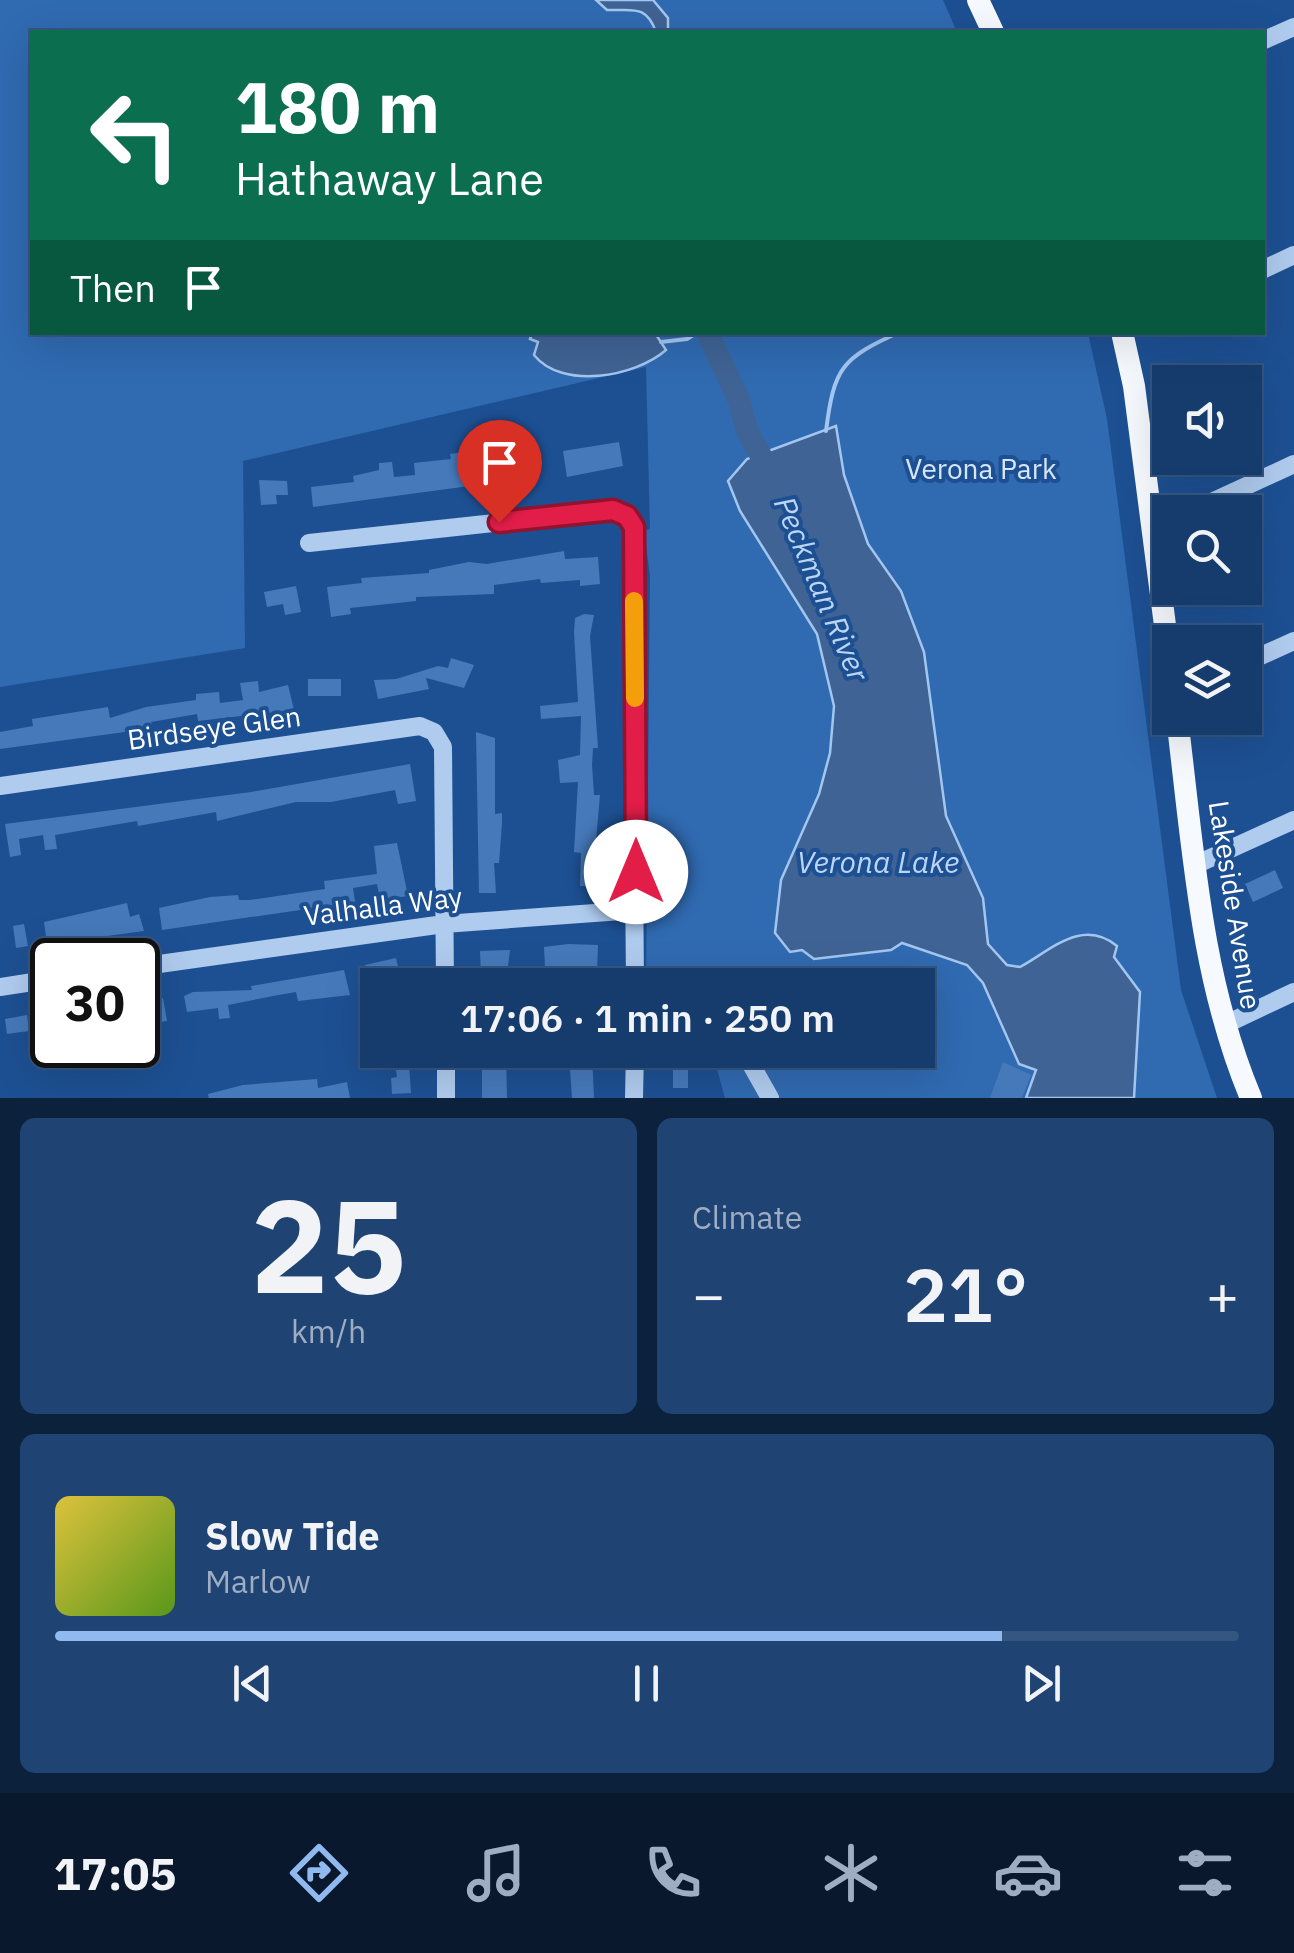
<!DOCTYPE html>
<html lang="en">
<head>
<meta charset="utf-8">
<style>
  body { margin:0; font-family:"IBM Plex Sans",sans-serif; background:#1f4373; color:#f1f3f6; height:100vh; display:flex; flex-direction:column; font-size:38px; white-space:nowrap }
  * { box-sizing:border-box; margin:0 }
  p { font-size:32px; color:#9eadc2 }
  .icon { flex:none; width:55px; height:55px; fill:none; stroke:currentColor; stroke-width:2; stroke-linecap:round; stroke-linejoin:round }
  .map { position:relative; height:1098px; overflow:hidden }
  .drawer { display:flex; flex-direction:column; gap:20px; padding:20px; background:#0c213c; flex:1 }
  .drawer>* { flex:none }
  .guide { position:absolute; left:30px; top:30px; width:1235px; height:305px; border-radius:0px; box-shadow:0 10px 40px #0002,0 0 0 2px #355681; background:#0b6e4f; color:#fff; overflow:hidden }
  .controls { position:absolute; left:1152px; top:365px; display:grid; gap:20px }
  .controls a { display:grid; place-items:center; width:110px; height:110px; border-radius:0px; background:#163c6e; box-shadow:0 10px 40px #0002,0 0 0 2px #355681; font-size:50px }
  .speed { position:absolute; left:30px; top:938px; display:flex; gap:20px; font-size:50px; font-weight:700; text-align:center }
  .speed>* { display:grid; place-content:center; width:130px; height:130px; border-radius:50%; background:#163c6e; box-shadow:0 10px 40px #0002,0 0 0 2px #355681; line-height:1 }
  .speed .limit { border:5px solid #111; border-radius:15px; background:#fff; color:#111 }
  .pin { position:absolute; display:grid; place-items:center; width:85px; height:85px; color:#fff; margin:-102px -42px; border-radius:50% 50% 50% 0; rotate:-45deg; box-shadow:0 0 10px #0007 }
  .pin .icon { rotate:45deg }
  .me { position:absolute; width:110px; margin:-55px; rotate:0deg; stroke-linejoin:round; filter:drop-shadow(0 0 8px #0008) }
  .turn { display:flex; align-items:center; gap:35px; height:210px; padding:0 40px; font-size:45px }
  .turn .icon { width:130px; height:130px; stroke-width:2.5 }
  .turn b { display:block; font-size:70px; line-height:85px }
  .then { display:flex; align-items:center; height:95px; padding:0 40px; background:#0003; gap:20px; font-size:38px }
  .big { font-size:75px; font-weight:600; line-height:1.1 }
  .drawer .widget { flex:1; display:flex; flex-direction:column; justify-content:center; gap:15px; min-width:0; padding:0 35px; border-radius:15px; background:#1f4373 }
  .drawer .dial { align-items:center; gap:0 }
  .dial b { font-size:130px; line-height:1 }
  .song { display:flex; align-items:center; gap:30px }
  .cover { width:120px; height:120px; border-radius:15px; background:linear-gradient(135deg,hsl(50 70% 55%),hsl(90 70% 35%)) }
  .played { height:10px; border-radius:5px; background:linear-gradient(90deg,#90b9f0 80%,#355681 80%) }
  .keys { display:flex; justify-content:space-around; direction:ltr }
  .heat { display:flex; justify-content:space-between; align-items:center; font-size:55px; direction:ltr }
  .drawer .tiles { flex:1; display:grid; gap:20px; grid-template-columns:1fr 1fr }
  .widget:last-child { grid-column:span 2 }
  .trip { position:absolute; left:360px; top:968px; width:575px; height:100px; border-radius:0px; background:#163c6e; box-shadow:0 10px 40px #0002,0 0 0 2px #355681; font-weight:600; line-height:100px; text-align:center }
  .dock { display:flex; height:160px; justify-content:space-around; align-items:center; background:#09182c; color:#9eadc2 }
  .dock .icon { width:70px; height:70px }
  .dock .current { color:#90b9f0 }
  .dock b { font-size:45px; color:#f1f3f6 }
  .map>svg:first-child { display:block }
</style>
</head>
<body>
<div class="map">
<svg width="1294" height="1098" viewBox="0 0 1294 1098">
  <rect width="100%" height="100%" fill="#1d5093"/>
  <path fill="#306ab1" d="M0,0H943L957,32H32V332L1088,333L1107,419L1181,990L1217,1098H1134C1135,1043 1144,1006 1114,957L1117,946C1064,928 1064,943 1020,967L1007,966L988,944L983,898L946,816L934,736L901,591L868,544L844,475L836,427L740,511L817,634L834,706L830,753L819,794L802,950L901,943L967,965L983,982L994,1012L1036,1070L1026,1098H725L714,1058L658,1054V1050H918V985H646L650,576L644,531L650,529L646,367L243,461L245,648L0,687Z"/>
  <path fill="#3f6394" stroke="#a2c6f0" stroke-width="2.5" d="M596,0H653L668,18V32H656C646,4 633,11 607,10Z
    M532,333H655L666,350C635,377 562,390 534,355L538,342L530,339Z
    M836,426L844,475L868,544L901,591L924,652L946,816L983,898L988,944L1007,965L1020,967C1050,951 1082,917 1117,946L1114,957L1140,992L1134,1098H1026L1036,1070L1019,1064L983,983L967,965L902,943L891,950L814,959L802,950L790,952L775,933L781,880L819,794L830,753L834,706L817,634L740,511L728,481L747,459Z"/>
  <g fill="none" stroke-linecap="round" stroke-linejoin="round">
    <path stroke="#a2c6f0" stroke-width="4" d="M661,342L687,339L698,332
      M826,431C834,367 842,358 900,332"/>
    <path stroke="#3f6394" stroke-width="22" d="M707,332L739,400L747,431L774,479"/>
  </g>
  <path fill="#4679ba" d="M619,442L623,466L567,477L563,451Z
    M465,452L466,464L474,463L477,485L313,507L311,487L354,482L353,476L379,470V463L392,462L394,477L415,475L414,463L451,459L450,454Z
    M536,453L538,475L505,478L503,457Z
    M259,480L287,481L288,495H276L277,504L261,505Z
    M564,551L565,559L598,557L600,584L580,586V580L541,583L540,579L494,585V594L416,597V601L350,608L351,614L331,617L327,587L362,583L361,578L429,573V570L469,562L487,564Z
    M296,586L301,612L285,615L283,604L267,607L264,592Z
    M584,614L594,615L590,636L598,748H593L592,765L594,795H600L594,864H600V886H580L581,853L574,852L578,782L560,783L558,760L580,755L581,716L541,719L540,706L578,702L574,632L575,618Z
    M451,658L474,665L464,688L426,678L429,689L378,699L374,680L396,679L438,666L448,668Z
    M308,679H341V696H308Z
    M258,681L259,692L288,685L294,710L198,721L197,714L151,722L152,725L132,731L0,749V732L33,726L32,719L108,707L110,718L146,707L196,700V694L219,692L220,703L243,700L240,683Z
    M476,732L495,738V814L502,813V823L499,863H494L496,893H479Z
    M410,764L416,801L398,804L395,790L331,802H296L217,821L216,812L138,826L137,821L55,835L57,849L45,850L43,835L19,839L21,855L10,857L5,824L251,792Z
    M397,843L408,896L380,900L377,884L353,888L355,902L162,930L159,908L210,897L238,895L239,900H250L325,889L324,881L377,874L374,846Z
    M1275,870L1283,888L1253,902L1245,884Z
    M127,903L130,917L139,914L144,931L47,944L44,922Z
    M24,924L28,946L16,948L13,926Z
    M568,944L598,945L597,972L545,968L544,947Z
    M510,950L507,974L481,976L480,951Z
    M396,958L400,975L369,982L365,965Z
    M344,970L350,995L298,1001L296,992L273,996L228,1005L230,1018L219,1019L218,1008L187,1012L184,996L193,992L252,990L251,986Z
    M163,998L167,1021L160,1022L161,1031L147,1033L143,1001Z
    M27,1015L29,1031L7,1034L5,1019Z
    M393,1050H408L411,1093L392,1094L391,1078L397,1077Z
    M482,1050H506L507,1098H482Z
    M125,1053L127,1067L111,1069L109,1055Z
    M592,1054L594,1098H572L569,1055Z
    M673,1062H688V1088H673Z
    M1003,1062L1031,1075L1022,1098H990Z
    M317,1079L318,1088L347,1082L350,1098H209L208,1094L243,1085Z"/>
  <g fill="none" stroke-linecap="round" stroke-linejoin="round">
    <path stroke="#afcbee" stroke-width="18" d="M1262,41L1294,27
      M1262,270L1294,255
      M1190,512L1294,464
      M309,543L613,510L631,521L635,985
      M1245,663L1294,641
      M0,786L420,726L434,732L443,747L445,985
      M1195,865L1294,820
      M138,967L444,924L636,910
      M0,987L52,979
      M1224,1025L1294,992
      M446,1050V1098
      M743,1050L770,1098
      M634,1098L635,1050"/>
    <path stroke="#f6faff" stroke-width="22" d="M978,0L993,32
      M1122,332L1134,386L1170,664
      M1177,718C1193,846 1200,977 1251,1098"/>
  </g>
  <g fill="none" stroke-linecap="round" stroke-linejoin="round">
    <defs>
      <path id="route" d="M499,522L613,510L627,516L634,527L636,872"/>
    </defs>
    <use href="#route" stroke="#92132f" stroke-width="25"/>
    <use href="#route" stroke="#e11d48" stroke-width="18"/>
    <path stroke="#f59e0b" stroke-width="18" d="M634,601L635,698"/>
  </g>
  <g text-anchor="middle" stroke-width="8" stroke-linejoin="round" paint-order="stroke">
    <g font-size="28" fill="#d5e6fa" stroke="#1d5093">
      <text x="981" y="479">Verona Park</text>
    </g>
    <g font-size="28" fill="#fff" stroke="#1d5093">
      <text transform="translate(214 728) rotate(-8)" y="10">Birdseye Glen</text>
      <text transform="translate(1235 905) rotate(81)" y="10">Lakeside Avenue</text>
      <text transform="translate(383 906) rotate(-7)" y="10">Valhalla Way</text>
    </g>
    <g font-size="30" font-style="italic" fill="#bbd5f5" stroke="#1d5093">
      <text transform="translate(821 589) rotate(67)" y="10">Peckman River</text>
      <text x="878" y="873">Verona Lake</text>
    </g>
  </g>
</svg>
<div class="controls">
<a><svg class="icon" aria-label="sound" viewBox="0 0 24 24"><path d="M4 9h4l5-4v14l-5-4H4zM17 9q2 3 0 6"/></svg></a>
<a><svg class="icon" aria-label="search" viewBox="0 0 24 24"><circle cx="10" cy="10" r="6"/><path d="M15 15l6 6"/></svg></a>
<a><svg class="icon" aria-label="layers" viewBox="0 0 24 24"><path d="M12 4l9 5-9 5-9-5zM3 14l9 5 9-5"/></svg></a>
</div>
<div class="speed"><div class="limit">30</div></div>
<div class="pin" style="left:499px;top:522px;background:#d93025"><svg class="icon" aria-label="arrive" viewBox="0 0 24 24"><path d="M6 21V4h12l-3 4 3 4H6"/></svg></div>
<svg class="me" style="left:636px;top:872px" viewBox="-20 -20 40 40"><circle r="19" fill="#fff"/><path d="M0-13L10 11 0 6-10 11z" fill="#e11d48"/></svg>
<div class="trip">17:06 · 1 min · 250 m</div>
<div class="guide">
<div class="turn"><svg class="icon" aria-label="left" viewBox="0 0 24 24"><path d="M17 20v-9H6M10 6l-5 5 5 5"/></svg><div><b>180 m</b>Hathaway Lane</div></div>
<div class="then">Then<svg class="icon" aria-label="arrive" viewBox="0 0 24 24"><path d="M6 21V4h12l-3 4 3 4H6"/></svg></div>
</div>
</div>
<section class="drawer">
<div class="tiles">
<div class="widget dial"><b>25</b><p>km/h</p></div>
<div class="widget"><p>Climate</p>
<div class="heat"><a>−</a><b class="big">21°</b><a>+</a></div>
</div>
<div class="widget">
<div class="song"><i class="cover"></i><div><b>Slow Tide</b><p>Marlow</p></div></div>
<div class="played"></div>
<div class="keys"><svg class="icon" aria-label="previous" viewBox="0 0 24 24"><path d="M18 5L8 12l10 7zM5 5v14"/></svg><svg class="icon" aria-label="pause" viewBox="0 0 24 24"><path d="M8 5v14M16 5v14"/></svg><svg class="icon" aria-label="next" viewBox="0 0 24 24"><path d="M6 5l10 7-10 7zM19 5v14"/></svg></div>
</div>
</div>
</section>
<nav class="dock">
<b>17:05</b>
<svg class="icon current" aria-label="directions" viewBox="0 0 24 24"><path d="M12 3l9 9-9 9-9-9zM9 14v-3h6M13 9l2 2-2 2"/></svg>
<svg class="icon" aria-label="music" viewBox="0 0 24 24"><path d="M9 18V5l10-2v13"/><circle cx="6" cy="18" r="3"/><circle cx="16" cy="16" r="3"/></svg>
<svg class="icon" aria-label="phone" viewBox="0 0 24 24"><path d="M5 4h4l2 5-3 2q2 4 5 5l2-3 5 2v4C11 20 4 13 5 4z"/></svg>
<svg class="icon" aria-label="climate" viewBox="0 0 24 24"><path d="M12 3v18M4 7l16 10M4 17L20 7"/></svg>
<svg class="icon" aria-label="car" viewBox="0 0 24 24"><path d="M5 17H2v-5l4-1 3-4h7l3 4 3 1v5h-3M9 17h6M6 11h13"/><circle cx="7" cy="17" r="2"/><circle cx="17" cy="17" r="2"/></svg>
<svg class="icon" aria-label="filters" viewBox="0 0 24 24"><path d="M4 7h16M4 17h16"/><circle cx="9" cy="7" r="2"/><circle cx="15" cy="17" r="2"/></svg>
</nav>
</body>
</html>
